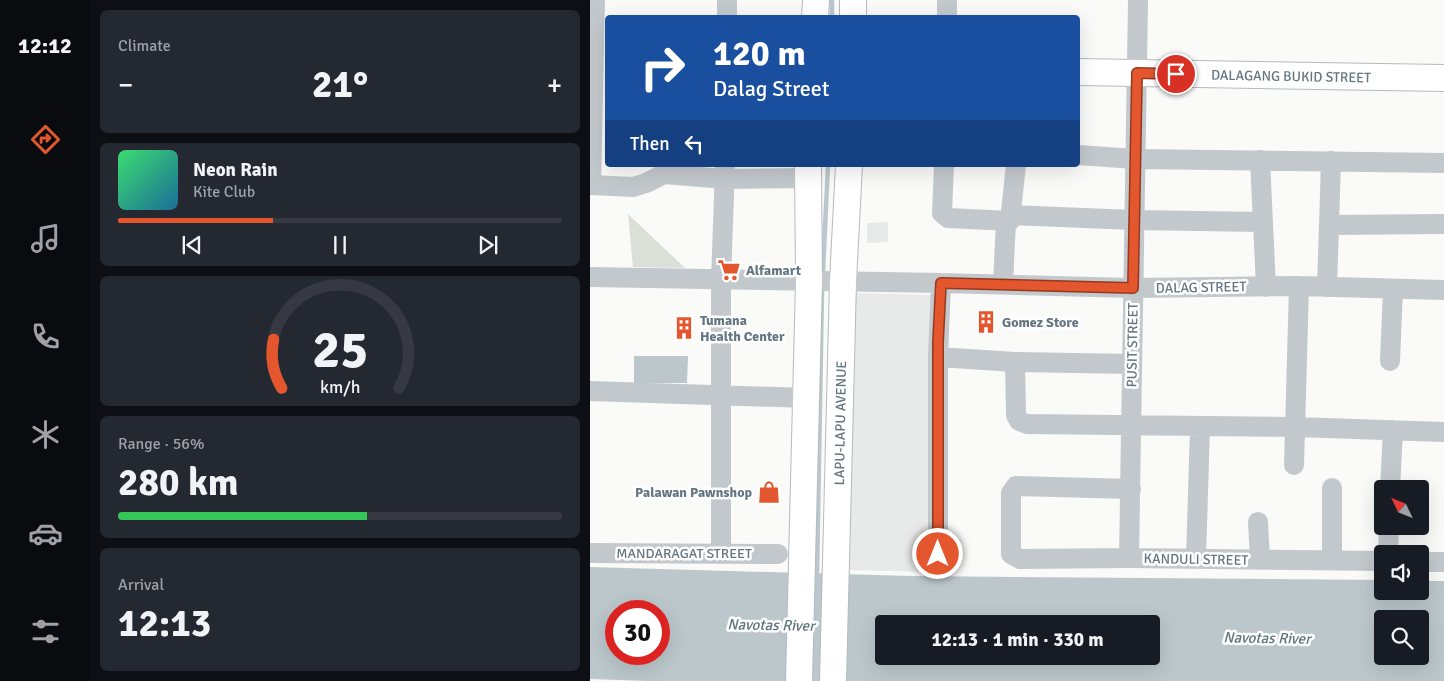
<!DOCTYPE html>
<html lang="en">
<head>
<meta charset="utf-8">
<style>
  body { margin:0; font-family:Signika,sans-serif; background:#242831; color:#f1f3f6; height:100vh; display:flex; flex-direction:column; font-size:19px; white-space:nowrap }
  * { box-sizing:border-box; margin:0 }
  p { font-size:16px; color:#9ea1a6 }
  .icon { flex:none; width:28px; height:28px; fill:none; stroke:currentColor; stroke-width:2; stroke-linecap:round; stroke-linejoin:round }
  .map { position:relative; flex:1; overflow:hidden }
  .details { display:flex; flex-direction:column; gap:10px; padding:10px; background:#0d0f14; width:500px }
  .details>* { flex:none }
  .top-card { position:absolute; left:15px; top:15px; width:475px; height:152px; border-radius:5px; box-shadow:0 5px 20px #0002; background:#1a4fa0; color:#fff; overflow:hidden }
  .needle { width:32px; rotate:313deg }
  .fabs { position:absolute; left:784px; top:480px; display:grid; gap:10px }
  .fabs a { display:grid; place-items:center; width:55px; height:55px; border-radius:5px; background:#171b24; box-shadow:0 5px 20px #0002; font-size:25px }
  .speed { position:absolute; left:15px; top:600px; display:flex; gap:10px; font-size:25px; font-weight:700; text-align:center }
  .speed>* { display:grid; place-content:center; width:65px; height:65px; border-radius:50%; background:#171b24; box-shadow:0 5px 20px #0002; line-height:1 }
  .speed .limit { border:8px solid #d22; background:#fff; color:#111 }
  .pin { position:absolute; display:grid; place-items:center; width:42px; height:42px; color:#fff; margin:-21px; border:2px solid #fff; border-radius:50%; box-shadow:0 1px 5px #0007 }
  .me { position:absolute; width:55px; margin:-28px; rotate:0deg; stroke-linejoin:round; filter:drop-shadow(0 0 4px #0008) }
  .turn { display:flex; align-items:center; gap:18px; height:105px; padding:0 25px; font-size:22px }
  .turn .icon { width:65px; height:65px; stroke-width:2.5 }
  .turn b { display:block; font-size:35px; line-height:42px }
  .then { display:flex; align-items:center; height:48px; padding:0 25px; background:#0003; gap:10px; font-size:19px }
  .big { font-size:38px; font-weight:700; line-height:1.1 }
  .details .card { flex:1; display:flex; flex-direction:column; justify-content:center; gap:8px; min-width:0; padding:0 18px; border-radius:8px; background:#242831 }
  .details .dial { align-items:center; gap:0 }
  .dial svg { height:130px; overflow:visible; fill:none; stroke:#363941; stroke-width:7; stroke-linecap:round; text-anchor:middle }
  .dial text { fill:#f1f3f6; stroke:none }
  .song { display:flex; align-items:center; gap:15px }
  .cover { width:60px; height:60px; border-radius:8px; background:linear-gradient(135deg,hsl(140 70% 55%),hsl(200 70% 35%)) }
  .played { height:5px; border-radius:2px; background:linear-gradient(90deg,#e4572e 35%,#363941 35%) }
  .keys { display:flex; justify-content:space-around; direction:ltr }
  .heat { display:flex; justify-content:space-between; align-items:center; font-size:28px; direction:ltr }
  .charge { height:8px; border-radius:4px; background:linear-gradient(90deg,#34c759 56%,#363941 0) }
  .trip { position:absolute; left:285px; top:615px; width:285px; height:50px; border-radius:5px; background:#171b24; box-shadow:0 5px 20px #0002; font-weight:700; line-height:50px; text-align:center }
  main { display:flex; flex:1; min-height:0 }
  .tab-bar { display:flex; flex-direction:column; width:90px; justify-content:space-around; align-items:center; background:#090b0e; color:#9ea1a6 }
  .tab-bar .icon { width:35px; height:35px }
  .tab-bar .current { color:#e4572e }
  .tab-bar b { font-size:22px; color:#f1f3f6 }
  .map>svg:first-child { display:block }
</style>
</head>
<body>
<main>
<nav class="tab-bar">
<b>12:12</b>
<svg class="icon current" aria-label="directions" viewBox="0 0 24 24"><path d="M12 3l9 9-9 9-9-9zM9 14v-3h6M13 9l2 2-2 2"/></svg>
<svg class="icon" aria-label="music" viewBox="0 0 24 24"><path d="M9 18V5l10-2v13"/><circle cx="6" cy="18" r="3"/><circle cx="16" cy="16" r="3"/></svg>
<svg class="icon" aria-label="phone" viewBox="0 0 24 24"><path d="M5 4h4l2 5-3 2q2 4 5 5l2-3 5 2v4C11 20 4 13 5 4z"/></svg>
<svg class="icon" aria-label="climate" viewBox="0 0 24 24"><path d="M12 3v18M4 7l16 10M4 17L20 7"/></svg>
<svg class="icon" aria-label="car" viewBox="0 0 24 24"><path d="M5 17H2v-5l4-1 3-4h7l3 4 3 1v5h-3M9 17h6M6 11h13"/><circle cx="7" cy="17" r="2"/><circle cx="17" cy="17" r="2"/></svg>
<svg class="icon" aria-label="filters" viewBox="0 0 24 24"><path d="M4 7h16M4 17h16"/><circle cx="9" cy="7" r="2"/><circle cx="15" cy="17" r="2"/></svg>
</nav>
<section class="details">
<div class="card"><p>Climate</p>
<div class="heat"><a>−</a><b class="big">21°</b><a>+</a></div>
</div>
<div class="card">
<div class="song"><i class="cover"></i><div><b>Neon Rain</b><p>Kite Club</p></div></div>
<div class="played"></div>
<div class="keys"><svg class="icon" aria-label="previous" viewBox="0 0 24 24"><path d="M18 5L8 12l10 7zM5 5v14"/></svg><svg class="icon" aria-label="pause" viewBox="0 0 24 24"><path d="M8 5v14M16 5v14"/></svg><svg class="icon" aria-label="next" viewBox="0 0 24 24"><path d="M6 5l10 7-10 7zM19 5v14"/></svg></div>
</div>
<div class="card dial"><svg viewBox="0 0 100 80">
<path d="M14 69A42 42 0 1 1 86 69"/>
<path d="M14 69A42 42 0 0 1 9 39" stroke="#e4572e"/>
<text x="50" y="56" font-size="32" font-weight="700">25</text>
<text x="50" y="72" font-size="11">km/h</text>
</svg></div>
<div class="card"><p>Range · 56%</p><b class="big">280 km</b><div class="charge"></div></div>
<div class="card"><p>Arrival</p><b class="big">12:13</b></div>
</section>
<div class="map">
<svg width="854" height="681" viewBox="0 0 854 681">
  <rect width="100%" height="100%" fill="#fafaf8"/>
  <path fill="#e8e9e9" d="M298,222V242L277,243V223Z
    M262,293L347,295L342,572L256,570Z"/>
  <path fill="#dadfd7" d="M38,214L95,268L43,267Z"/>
  <path fill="#bbc7cb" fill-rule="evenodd" d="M44,356H98L97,383H44Z
    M0,567L321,576L792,580V591H830V581H854V681H57L0,679ZM26,611H69V654H26ZM792,619H830V656H792ZM294,624H561V656H294Z"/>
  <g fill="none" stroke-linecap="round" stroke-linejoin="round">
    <path stroke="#bbc7cb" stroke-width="4.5" d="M242,18V0
      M233,271L238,165
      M227,577L232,291"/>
    <defs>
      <path id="major" d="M225,18L226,0
        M263,18V0
        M488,72L854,78
        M209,681L219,281L218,165
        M243,681L253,281L259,165"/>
    </defs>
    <use href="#major" stroke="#b5babe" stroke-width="28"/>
    <path stroke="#c3c8cc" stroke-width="20" d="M5,0L1,185L43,187L56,183L74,174L135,179L217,178
      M357,0V18
      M137,18V0
      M488,155L545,159L854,163
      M670,160L676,287
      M741,161L739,225L854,224
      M354,165L352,213L358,218L420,221L426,165
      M420,215L544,220L672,222
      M0,277L351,283L543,288L709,286L854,290
      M413,284L416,221
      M737,287L739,225
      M348,357L425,362L426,415L429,421L437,424L706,427L854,432
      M800,361L803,289
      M425,362L542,364
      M0,391L216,398
      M704,465L709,286
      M742,488V560
      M541,489L426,486L421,493V554L430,559L539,558L792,561
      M800,489L803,430
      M668,522L670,560
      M0,553L188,554
      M131,553V280L135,167
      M348,554V357L351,283
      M798,554L799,526
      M539,558L548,0
      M606,559L610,427
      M830,562H854"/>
    <use href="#major" stroke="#fff" stroke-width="26"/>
  </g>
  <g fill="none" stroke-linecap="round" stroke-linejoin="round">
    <defs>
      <path id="route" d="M348,554V342L351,283L543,288L547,73L586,74"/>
    </defs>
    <use href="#route" stroke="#94391e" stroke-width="12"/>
    <use href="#route" stroke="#e4572e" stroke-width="9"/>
  </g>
  <defs>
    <symbol id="supermarket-bare" viewBox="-9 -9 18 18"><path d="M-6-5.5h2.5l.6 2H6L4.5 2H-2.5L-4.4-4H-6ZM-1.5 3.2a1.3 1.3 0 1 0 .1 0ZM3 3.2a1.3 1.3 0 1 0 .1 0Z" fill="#e4572e" stroke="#fff" stroke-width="2.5" paint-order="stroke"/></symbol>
    <symbol id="building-bare" viewBox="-9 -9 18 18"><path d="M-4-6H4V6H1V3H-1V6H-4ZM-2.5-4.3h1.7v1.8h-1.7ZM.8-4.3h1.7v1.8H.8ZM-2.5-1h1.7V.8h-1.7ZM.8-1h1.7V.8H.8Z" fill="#e4572e" stroke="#fff" stroke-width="2.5" paint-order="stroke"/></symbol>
    <symbol id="shop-bare" viewBox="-9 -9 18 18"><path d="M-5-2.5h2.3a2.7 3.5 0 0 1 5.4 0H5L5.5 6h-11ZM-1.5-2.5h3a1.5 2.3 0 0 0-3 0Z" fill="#e4572e" stroke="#fff" stroke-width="2.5" paint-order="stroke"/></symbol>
  </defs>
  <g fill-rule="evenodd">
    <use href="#supermarket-bare" x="123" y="254" width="32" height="32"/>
    <use href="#building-bare" x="380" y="306" width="32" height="32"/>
    <use href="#building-bare" x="78" y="312" width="32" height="32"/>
    <use href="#shop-bare" x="163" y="476" width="32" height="32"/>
  </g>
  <g text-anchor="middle" stroke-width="5" stroke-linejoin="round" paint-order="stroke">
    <g font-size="14" fill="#657683" stroke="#fff">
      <text transform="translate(701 76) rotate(1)" y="5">DALAGANG BUKID STREET</text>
      <text transform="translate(611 287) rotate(-1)" y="5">DALAG STREET</text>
      <text transform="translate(542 345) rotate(-89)" y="5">PUSIT STREET</text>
      <text transform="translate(250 423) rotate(-89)" y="5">LAPU-LAPU AVENUE</text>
      <text x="94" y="558">MANDARAGAT STREET</text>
      <text transform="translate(606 559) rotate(1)" y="5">KANDULI STREET</text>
    </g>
    <g font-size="14" font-weight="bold" fill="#657683" stroke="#fff" text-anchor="start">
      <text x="156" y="275">Alfamart</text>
      <text x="110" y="325">Tumana<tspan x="110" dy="16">Health Center</tspan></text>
      <text x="412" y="327">Gomez Store</text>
      <text x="162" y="497" text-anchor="end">Palawan Pawnshop</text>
    </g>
    <g font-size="15" font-style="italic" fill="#60757c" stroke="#fff">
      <text transform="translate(181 625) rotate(1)" y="5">Navotas River</text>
      <text transform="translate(677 638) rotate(1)" y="5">Navotas River</text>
    </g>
  </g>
</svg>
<div class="fabs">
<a><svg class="needle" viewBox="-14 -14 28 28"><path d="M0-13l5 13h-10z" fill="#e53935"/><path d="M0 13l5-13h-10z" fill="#9ea1a6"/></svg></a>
<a><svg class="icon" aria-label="sound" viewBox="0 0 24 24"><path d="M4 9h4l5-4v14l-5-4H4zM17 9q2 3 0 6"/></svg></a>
<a><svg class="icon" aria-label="search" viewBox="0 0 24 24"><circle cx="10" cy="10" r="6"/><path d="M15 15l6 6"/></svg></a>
</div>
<div class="speed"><div class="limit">30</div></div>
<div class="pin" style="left:586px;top:74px;background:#d93025"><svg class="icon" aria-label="arrive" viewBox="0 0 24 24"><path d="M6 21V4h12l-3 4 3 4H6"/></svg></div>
<svg class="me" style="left:348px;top:554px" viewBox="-20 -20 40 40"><circle r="17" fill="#e4572e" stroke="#fff" stroke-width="3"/><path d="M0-11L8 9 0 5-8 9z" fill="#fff"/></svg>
<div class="trip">12:13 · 1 min · 330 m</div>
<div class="top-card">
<div class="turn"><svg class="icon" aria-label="right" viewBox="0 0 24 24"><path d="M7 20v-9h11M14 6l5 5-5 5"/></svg><div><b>120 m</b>Dalag Street</div></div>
<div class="then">Then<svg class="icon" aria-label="left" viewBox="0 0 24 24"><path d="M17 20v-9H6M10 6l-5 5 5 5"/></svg></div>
</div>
</div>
</main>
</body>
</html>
